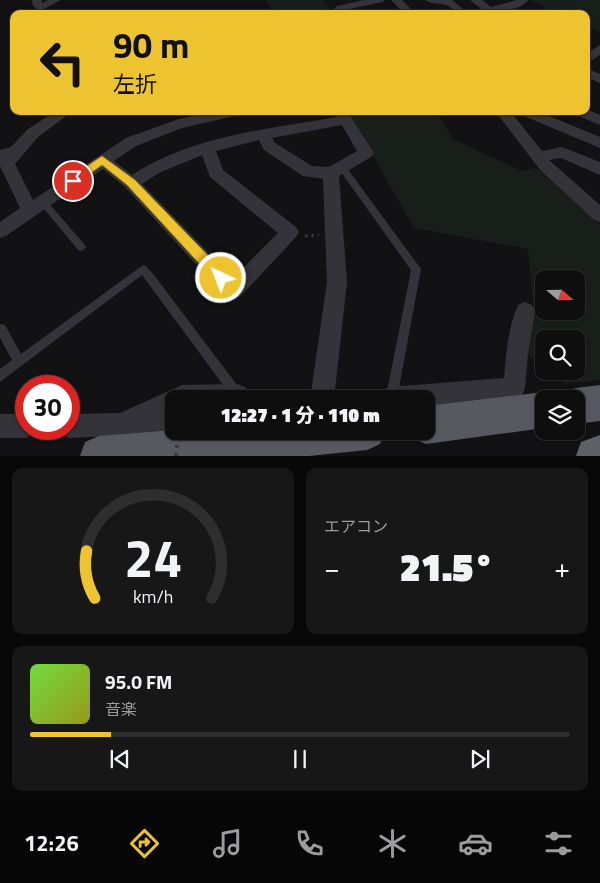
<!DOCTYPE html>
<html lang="ja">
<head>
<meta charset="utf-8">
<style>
  body { margin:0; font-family:"Titillium Web","Noto Sans JP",sans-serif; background:#171718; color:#f1f3f6; height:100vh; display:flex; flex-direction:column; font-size:19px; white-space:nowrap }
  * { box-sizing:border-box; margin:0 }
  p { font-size:16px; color:#9b9c9e }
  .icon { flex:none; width:28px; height:28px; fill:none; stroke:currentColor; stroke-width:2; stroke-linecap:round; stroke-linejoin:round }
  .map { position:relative; height:456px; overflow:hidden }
  .sheet { display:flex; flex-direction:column; gap:12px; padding:12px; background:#080808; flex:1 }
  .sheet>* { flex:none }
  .banner { position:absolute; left:10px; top:10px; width:580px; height:105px; border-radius:10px; box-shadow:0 1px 4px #0004,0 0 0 1px #2e2e2f; background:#edc330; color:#111; overflow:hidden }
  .needle { width:32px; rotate:110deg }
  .fabs { position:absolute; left:535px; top:270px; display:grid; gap:10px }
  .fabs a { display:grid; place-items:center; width:50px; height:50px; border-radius:10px; background:#0e0e0f; box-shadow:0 1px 4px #0004,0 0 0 1px #2e2e2f; font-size:25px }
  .speed { position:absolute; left:15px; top:375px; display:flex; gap:10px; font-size:25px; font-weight:700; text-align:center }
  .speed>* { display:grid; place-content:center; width:65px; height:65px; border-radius:50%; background:#0e0e0f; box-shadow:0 1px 4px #0004,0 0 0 1px #2e2e2f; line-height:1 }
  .speed .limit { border:8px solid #d22; background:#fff; color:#111 }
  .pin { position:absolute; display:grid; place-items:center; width:42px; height:42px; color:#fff; margin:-21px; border:2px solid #fff; border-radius:50%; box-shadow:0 1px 5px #0007 }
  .me { position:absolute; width:55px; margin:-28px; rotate:317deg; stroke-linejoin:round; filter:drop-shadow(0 0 4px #0008) }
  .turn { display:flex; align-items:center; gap:18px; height:105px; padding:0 20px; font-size:22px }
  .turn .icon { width:65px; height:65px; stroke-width:2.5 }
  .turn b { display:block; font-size:35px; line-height:42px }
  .big { font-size:38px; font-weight:800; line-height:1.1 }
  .sheet .widget { flex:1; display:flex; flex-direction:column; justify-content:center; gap:8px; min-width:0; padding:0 18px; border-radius:10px; background:#171718 }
  .sheet .dial { align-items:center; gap:0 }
  .dial svg { height:130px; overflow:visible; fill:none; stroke:#2e2e2f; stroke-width:7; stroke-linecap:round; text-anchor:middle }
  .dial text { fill:#f1f3f6; stroke:none }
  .song { display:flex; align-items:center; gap:15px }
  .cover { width:60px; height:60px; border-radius:8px; background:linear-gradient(135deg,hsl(100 70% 55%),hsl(60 70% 35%)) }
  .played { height:5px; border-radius:2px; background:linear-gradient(90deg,#edc330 15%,#2e2e2f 15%) }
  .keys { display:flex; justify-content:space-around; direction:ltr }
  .heat { display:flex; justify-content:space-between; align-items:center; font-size:28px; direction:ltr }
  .sheet .tiles { flex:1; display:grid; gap:12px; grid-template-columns:1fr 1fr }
  .widget:last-child { grid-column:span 2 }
  .trip { position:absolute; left:165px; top:390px; width:270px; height:50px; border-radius:10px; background:#0e0e0f; box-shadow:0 1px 4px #0004,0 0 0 1px #2e2e2f; font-weight:800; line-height:50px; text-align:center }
  .tabs { display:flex; height:80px; justify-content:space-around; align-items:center; background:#060606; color:#9b9c9e }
  .tabs .icon { width:35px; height:35px }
  .tabs .active { color:#edc330 }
  .tabs b { font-size:22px; color:#f1f3f6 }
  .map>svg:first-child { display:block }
</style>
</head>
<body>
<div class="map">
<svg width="600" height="456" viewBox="0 0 600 456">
  <rect width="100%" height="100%" fill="#121214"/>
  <path fill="#181e1a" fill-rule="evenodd" d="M266,0H322L335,14H275Z
    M530,0H600V32L586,26V14H560Z
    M347,111H437L452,138L521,171L536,168L600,225V380L566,384L550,371H576V339H544V367L527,354L533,305L528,249L414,228ZM544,279H576V311H544Z"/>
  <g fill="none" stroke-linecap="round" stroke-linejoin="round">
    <path stroke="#393a40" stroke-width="3" stroke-dasharray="2.5 4" stroke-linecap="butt" d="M305,236L319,235"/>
    <path stroke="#393a40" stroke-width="4" stroke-dasharray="3 5" stroke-linecap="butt" d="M281,399L303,396"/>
    <path fill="#333339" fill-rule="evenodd" d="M341,163L344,164L421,269L397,399H387L386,397L411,270L338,168L337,166Z
      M43,199L46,200L84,244L86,247L84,250L81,251L78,250L40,204L39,202L40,200Z
      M143,265L146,266L154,275L240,389L242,393L240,397L236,399L232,397L142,275L0,382V369L12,360L0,338V324L5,325L21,354Z"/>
    <path fill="#333339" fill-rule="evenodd" d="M32,0H42V3L48,0H61L40,11L33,6Z
      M364,0H384L383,2L344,10L342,12L343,14H333L331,11L337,6Z
      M391,0H402L416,14H405Z
      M425,0H452L469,14C453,14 458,10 446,5C439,2 431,5 425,0Z
      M470,0H482L491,7L517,0H529L520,7L498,12L500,14H488Z
      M600,45V55L586,64V54Z
      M586,68L600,74V83L586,77Z
      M586,109L600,115V125L574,114L572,111H586Z
      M56,111H73L38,137L15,164L33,200L126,138L179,119L217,111H246L239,115L182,128L136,146L114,161L132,175C193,136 267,129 337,117L335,111H347L374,153L371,157L339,176L347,282L334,399H310L327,282L323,179L303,176L264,150L259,140L216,151L223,170L296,227L299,232L296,237L240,297L233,300L226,297L125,187L103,169L6,236L0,238V222L20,208L0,166V150L11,147L28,129ZM342,125L357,151L329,167L312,166L275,143L272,138ZM202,155L210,177L278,233L233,278L142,184L159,173Z
      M495,111H510L542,151L562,147L600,162V175L561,158L549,160L600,205V222L594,220L541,171Z
      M517,111H537L600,137V148L519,114Z
      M525,302L532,305L535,312L528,353L525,388L522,396L514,399L426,407V399H378L381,391L389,387L504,378C506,354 508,327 518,305Z
      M237,384L245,387L248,395L247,399H174V431H178L174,433L69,438L61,434L58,429H69V414L120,413L182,385Z
      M0,414H26V429H37L34,434L26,438H0Z"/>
    <path fill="#575860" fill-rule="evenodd" d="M600,385V421L576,424V399H561L563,393L576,388Z
      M544,392L558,399H544V428L426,444L413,438L410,431H426V406Z
      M174,430V431H386L380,444L367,450L309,456H80L85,442L99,436Z"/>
    <path fill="#5f6169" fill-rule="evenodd" d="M600,435V456H576L581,442Z"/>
    <path stroke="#393a40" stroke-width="4" stroke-dasharray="3 5" stroke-linecap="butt" d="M176,456L179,431"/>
  </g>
  <path fill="#edc330" stroke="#9a7f1f" d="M102,156L135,180L226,274L227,278L226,283L221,284L217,283L127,185L102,165L76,184H69L68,181L69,178Z"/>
</svg>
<div class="fabs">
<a><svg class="needle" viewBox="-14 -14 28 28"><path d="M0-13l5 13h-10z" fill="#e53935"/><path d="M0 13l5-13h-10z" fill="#9b9c9e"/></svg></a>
<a><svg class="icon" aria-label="search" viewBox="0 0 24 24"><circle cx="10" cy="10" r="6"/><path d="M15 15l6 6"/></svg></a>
<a><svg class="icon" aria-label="layers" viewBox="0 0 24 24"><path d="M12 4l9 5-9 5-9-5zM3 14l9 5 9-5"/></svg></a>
</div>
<div class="speed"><div class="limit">30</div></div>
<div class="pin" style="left:73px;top:181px;background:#d93025"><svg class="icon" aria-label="arrive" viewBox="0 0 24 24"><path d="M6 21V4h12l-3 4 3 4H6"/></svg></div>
<svg class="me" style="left:221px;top:278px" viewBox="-20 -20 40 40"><circle r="17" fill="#edc330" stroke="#fff" stroke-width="3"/><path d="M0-11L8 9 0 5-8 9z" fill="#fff"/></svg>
<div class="trip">12:27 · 1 分 · 110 m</div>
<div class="banner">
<div class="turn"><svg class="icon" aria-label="left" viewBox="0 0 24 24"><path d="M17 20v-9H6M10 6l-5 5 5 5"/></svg><div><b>90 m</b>左折</div></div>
</div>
</div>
<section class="sheet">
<div class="tiles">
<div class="widget dial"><svg viewBox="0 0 100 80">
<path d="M14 69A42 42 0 1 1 86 69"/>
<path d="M14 69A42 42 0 0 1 9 40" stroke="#edc330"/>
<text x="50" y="56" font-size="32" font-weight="700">24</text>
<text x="50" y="72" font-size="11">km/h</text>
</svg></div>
<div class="widget"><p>エアコン</p>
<div class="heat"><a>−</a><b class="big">21.5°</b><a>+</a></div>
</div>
<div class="widget">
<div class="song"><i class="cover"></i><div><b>95.0 FM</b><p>音楽</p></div></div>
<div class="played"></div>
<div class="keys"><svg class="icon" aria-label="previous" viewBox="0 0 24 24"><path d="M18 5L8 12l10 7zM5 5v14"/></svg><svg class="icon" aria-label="pause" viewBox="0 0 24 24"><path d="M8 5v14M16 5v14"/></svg><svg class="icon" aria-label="next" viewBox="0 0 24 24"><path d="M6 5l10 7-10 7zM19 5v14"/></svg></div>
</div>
</div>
</section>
<nav class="tabs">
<b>12:26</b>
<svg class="icon active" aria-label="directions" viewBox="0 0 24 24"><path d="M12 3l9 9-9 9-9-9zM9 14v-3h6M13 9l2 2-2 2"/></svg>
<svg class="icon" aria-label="music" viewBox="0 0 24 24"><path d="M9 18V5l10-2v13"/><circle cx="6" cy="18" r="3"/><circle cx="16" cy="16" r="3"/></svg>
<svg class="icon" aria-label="phone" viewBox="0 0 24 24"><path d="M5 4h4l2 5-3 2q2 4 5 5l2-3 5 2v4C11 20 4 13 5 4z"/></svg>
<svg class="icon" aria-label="climate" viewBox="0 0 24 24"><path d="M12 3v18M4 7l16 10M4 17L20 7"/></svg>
<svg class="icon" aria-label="car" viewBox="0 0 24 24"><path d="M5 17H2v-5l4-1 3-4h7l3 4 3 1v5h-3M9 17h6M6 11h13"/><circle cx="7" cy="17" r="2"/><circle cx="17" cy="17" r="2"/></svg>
<svg class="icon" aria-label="filters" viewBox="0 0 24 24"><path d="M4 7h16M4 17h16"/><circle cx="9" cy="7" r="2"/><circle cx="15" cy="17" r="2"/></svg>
</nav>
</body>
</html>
